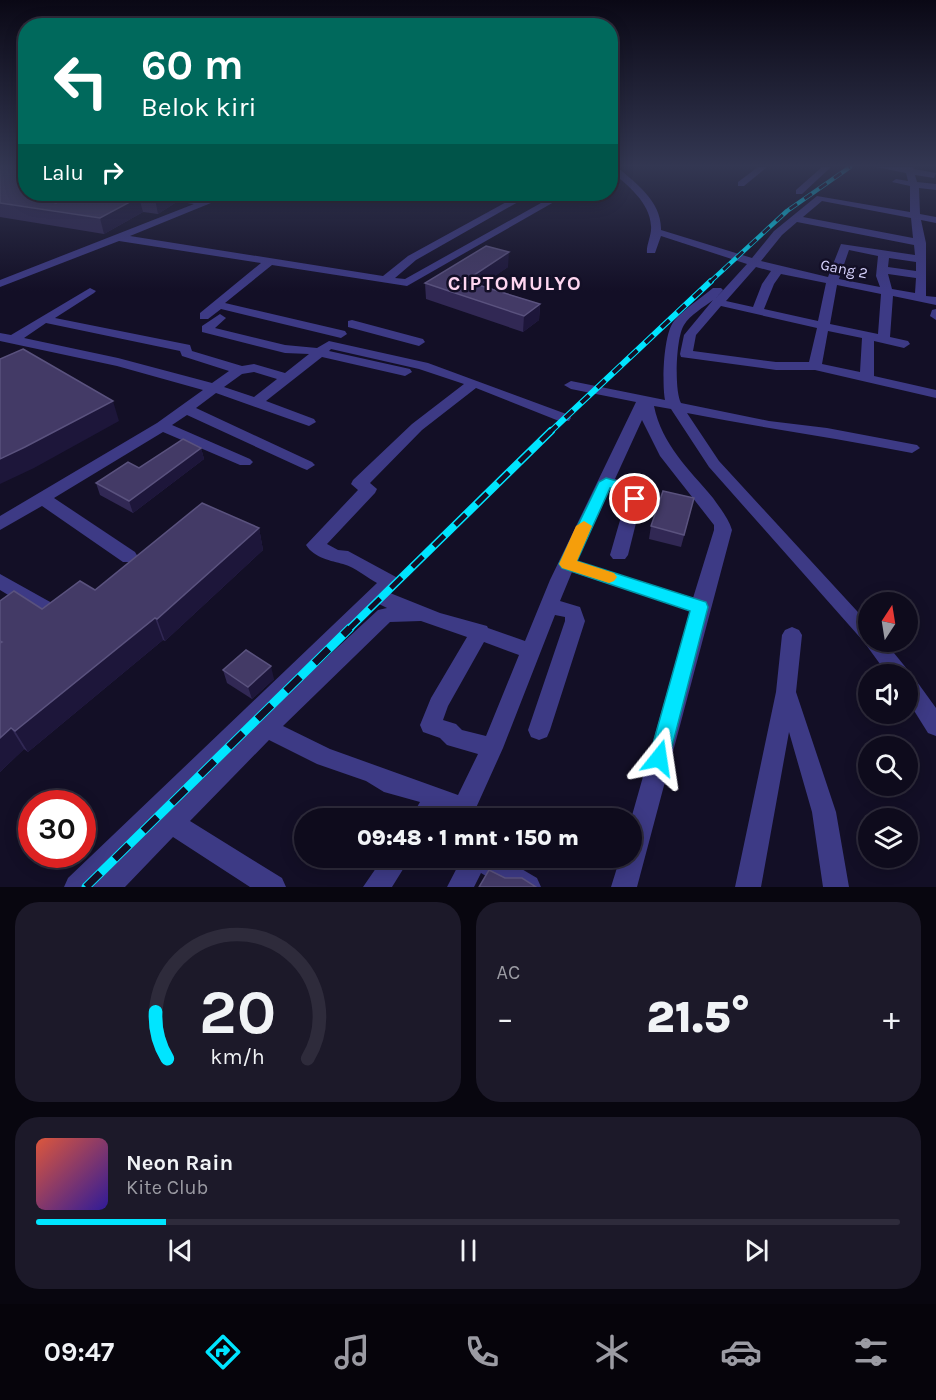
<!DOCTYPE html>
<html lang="id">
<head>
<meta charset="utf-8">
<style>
  body { margin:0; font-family:Karla,sans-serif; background:#1c1929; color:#f1f3f6; height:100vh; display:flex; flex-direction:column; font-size:22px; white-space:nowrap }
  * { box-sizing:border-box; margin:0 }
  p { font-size:20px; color:#9b9ba3 }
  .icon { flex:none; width:33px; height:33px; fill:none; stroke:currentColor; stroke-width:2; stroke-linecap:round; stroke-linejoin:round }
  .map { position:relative; height:887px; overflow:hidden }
  .panel { display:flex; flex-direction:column; gap:15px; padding:15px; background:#08060f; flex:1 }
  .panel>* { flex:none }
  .top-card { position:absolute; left:18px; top:18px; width:600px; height:183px; border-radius:24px; box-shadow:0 3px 15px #0003,0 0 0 2px #2e2b3b; background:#00695c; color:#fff; overflow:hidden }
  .needle { width:39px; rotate:12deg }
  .buttons { position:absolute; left:858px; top:592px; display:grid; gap:12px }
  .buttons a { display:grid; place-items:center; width:60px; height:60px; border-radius:50%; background:#0e0b1c; box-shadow:0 3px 15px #0003,0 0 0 2px #2e2b3b; font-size:30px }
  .speed { position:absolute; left:18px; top:790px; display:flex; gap:12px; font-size:30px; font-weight:700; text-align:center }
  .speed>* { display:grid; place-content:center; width:78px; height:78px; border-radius:50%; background:#0e0b1c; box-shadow:0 3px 15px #0003,0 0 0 2px #2e2b3b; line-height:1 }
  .speed .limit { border:9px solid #d22; background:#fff; color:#111 }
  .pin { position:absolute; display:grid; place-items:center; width:51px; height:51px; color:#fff; margin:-26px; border:3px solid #fff; border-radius:50%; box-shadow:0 2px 6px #0007 }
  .me { position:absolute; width:66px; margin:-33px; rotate:15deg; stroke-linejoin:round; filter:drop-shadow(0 0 4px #0008) }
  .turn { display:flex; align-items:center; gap:21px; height:126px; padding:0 24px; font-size:27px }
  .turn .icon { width:78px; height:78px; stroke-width:2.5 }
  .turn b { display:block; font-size:42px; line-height:51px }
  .then { display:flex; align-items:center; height:57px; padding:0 24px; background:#0003; gap:12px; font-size:22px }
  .big { font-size:45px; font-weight:800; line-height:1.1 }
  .panel .widget { flex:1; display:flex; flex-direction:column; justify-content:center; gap:9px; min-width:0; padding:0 21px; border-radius:24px; background:#1c1929 }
  .panel .dial { align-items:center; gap:0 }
  .dial svg { height:156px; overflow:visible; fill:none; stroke:#2e2b3b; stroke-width:7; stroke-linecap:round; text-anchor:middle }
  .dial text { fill:#f1f3f6; stroke:none }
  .song { display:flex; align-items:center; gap:18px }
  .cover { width:72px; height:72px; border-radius:9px; background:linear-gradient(135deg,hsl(10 70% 55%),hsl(250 70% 35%)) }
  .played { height:6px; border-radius:3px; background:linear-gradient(90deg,#00e5ff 15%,#2e2b3b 15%) }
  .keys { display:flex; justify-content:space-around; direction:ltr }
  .heat { display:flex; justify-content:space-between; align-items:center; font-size:33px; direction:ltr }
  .panel .tiles { flex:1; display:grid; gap:15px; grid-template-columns:1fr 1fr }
  .widget:last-child { grid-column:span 2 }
  .trip { position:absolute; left:294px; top:808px; width:348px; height:60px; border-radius:30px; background:#0e0b1c; box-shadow:0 3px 15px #0003,0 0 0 2px #2e2b3b; font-weight:800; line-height:60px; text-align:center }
  .menu { display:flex; height:96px; justify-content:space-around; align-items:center; background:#06040b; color:#9b9ba3 }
  .menu .icon { width:42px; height:42px }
  .menu .current { color:#00e5ff }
  .menu b { font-size:27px; color:#f1f3f6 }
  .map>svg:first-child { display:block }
</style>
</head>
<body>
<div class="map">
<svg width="936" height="887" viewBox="0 0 936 887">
  <rect width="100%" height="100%" fill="#130f26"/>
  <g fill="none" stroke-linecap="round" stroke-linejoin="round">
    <path fill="#3d3a85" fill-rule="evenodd" d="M610,167H617C636,183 662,202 661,230L752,258L774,231L817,196L910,212V186L892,182L896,179L908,181L906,173L876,167H913L914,169L936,173L934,178L915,175L917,182L936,184V190L919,188L920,214L936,217V223L921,220L926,243V296L936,297V305L893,296L890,337L908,341L910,344L904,348L874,341V376L936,390V398L815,370H776L681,357L680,354L684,335L713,300C704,307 690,315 684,325C676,337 674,390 681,403L769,421L827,428L917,445L920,448L912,453C837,438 762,428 687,413L719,461L868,623V642H885L907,669L909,677L915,679L936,708V736L928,733L908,701V675H888L864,642L709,467L671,409L654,406C662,445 689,469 713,498C720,508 729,519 732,530L637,887H611L620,858H632L631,819L690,611L572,572L560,601L580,607L585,621L550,730L547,737L539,740L531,737L528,730L565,621V617L555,615L503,748L471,819H447L449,814L441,811L435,819H410L420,802L384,792L366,781L317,764L269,740L190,821L282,878L286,887H250L173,837L125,887H64L68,878L377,583C367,578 355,567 343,564C332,561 314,558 306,545L358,490L351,484L353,480L412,424L464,384L419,369L331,349L329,351L410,369L412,372L405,376L322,357L266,401L314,419L316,422L309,426L216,393L196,408L312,462L315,465L307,470L302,468L187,415L172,425L250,459L253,462L250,465H240L163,432L54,498L135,552L138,557L135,562H123L42,506L0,530V516L157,423L203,390L117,366L0,341V333L11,335L90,288L96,291L94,293L55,318L190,345L192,351L242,366L254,364L285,373L309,354L285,353L202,332V326L220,314L226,318L215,328L285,345L317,348L329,341L428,363L569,415L571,418L569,421H559L476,388L422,430L370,483L377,489L375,493L327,544L338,550L348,551L396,577L399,582L390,593L440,613L487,626L488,628L525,641L550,580L636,402L571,389L564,385L571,381L665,400C662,384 663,335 674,321C684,309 701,298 713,288H721L723,290L715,299L747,264L661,236L655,253H647C646,245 652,235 651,226C650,202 627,185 610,170ZM822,201L911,218L913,238L803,217ZM797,222L914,245L915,255L841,244L828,277L761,261L782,235ZM849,250L878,256L876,276L880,287L839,279ZM889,258L916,262V271L888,267ZM756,267L771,271L762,284L753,307L726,301ZM781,274L826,283L818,321L764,309L774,284ZM888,274L916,278L915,293L892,289ZM837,285L881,294L878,334L830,324ZM721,306L817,328L809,362H776L693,351L696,335ZM46,323L180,351L182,356L229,371L212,383L118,358L24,338ZM828,331L862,338L860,372L822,364ZM254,372L277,379L254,397L224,387L242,374ZM642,420L660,456L714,525V530L693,598L577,561L610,489L627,496L610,555L613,559H625L628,555L643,495L636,485L615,479ZM379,604L387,608L378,610L312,671ZM421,621L467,637L431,698L420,725L423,732L440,738L447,745L478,754L458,795L330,749L283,726L390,622ZM484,642L519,655L486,736L462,730L456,724L443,720L448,706Z
      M758,167H767L744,186H738V182Z
      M822,167H831L802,194H796V190Z
      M143,194C159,194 193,202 205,200C215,198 222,193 233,194L130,236L383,276L408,256L521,194H532L416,260L395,278L405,279L557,194H568L407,286L272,265L225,303L345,331L347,334L341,338L221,309L208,319H200V313L261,263L119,241L0,287V280L194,204L147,197Z
      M936,309V320L930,316L932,310Z
      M352,320L423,339L425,342L419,346L348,327V321Z
      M0,574L52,603L54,608L52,613L45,615L38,613L0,590Z
      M792,627L799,630L802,635L796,692L836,812L849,887H823L812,812L789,732L761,887H735L776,692L782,635L785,630Z
      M383,858H410L392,887H363Z
      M462,858H503L537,878L541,887H504L481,873L474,887H447Z"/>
    <defs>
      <path id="rail-far3" d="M710,282L787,211L850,167"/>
      <path id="rail-far2" d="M549,433L711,281"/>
      <path id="rail-far1" d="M348,630L551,431"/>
      <path id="rail" d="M86,887L350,628"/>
    </defs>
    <use href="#rail-far3" stroke="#00e5ff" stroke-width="4.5"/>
    <use href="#rail-far2" stroke="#00e5ff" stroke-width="6"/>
    <use href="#rail-far1" stroke="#00e5ff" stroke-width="8"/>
    <use href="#rail" stroke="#00e5ff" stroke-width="9"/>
    <use href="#rail-far3" stroke="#130f26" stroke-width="3" stroke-dasharray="9" stroke-linecap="butt"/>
    <use href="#rail-far2" stroke="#130f26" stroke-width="4" stroke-dasharray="11" stroke-linecap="butt"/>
    <use href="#rail-far1" stroke="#130f26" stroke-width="5" stroke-dasharray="15" stroke-linecap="butt"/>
    <use href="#rail" stroke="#130f26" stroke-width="7" stroke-dasharray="20" stroke-linecap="butt"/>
  </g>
  <path fill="#312854" d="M0,167L26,194H186L181,196H174L175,203L158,214L143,212L104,234L0,217Z
    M508,267L481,285L540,304L539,320L523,332L426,299L425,283Z
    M201,448L204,459L133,513L100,495L96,483Z
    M691,510L681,547L649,539L651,526Z
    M259,528L263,550L165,641L163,640L28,752L24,749L0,772V601L42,609Z
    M223,670L274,679L252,699L227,683Z"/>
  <path fill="#1d163a" d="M52,194H84L49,210L45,200L46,197Z
    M163,194H173L175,203L158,214L155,199Z
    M139,197L143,212L104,234L100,218Z
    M509,252L508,267L466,296L465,281Z
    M540,304L539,320L523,332L524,316Z
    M113,401L119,421L34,468L0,484V459Z
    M201,448L204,459L133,513L129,501Z
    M259,528L263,550L165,641L157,619Z
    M155,618L163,640L28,752L15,731Z
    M271,666L274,679L252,699L248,687Z
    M11,728L24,749L0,772V738Z"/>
  <path fill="#433a66" stroke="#5a527e" stroke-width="1.5" d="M0,167H26V194H52L46,197L45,200L56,203L73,194H163L155,199L139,197L100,218L0,203Z
    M486,246L509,252L465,281L540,304L524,316L425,283Z
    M23,349L113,401L25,447L0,459V359Z
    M183,439L201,448L129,501L96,483L128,462L139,468Z
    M663,491L694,498L684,535L651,526Z
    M202,503L259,528L157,619L155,618L15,731L11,728L0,738V643L2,642L0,641V601L14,591L42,609L80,581L95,590Z
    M246,650L271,666L248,687L223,670Z
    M489,870L505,878H522L536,887H479Z"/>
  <linearGradient id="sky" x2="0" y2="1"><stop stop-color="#0a0815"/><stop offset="0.57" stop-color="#333752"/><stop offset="1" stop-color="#333752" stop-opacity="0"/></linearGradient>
  <rect width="936" height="291" fill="url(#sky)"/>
  <path fill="#00e5ff" stroke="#0095a6" stroke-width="1.5" d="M606,478L635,486L643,499L635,504L630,502L624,492L610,488L577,561L706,602L708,607L669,758L666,764L659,767L652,764L649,758L690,611L562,568L559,564L599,482Z"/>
  <path fill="#f59e0b" d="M584,521L592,526L577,561L614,573L617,577L614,581L609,583L562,568L559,564L576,526Z"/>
  <g text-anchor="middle" stroke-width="5" stroke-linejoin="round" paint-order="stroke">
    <g font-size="15" fill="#d9d4ff" stroke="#130f26">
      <text transform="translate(844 269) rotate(11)" y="5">Gang 2</text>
    </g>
    <g font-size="20" font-weight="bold" letter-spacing="1.5" fill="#ffd6f0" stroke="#130f26">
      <text x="515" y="290">CIPTOMULYO</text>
    </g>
  </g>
</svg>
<div class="buttons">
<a><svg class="needle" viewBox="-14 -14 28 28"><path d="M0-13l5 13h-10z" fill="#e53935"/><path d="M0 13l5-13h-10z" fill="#9b9ba3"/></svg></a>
<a><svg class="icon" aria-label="sound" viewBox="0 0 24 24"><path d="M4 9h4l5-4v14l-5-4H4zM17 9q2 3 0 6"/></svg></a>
<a><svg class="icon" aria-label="search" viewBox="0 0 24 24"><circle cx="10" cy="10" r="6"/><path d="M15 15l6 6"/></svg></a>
<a><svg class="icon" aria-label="layers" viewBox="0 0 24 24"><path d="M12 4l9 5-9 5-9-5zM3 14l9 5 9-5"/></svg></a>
</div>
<div class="speed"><div class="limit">30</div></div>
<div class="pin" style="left:635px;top:499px;background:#d93025"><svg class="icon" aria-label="arrive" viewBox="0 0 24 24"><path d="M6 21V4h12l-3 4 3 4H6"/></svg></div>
<svg class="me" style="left:659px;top:758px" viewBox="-20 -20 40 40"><path d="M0-17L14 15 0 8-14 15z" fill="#00e5ff" stroke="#fff" stroke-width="4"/></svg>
<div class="trip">09:48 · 1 mnt · 150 m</div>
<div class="top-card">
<div class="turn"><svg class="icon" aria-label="left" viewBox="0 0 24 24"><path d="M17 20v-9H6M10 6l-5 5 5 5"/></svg><div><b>60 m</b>Belok kiri</div></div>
<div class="then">Lalu<svg class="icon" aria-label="right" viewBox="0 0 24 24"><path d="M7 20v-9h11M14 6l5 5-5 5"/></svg></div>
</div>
</div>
<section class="panel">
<div class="tiles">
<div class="widget dial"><svg viewBox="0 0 100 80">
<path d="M14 69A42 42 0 1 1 86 69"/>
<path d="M14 69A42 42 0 0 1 8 45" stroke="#00e5ff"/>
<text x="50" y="56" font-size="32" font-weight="700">20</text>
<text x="50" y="72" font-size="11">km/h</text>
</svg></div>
<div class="widget"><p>AC</p>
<div class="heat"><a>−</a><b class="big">21.5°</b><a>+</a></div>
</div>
<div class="widget">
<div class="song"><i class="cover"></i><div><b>Neon Rain</b><p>Kite Club</p></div></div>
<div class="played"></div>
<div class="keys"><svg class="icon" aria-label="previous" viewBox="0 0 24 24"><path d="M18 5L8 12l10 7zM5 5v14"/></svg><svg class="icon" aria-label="pause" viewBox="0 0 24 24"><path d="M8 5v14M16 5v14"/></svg><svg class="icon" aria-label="next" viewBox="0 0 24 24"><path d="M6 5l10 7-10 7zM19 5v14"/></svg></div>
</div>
</div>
</section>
<nav class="menu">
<b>09:47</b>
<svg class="icon current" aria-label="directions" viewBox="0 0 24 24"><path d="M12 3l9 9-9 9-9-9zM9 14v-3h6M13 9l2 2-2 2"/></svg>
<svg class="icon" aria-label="music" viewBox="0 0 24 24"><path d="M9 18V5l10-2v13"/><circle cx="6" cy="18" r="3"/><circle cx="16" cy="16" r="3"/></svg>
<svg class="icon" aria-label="phone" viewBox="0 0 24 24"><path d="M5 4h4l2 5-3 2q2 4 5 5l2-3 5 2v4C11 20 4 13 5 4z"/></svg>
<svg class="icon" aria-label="climate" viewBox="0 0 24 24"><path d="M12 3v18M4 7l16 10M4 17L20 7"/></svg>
<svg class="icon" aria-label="car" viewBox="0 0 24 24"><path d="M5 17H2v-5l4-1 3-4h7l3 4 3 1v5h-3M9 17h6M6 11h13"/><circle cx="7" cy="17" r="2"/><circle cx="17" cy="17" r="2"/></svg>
<svg class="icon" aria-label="filters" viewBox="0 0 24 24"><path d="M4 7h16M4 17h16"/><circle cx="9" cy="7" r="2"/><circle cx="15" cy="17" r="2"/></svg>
</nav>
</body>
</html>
